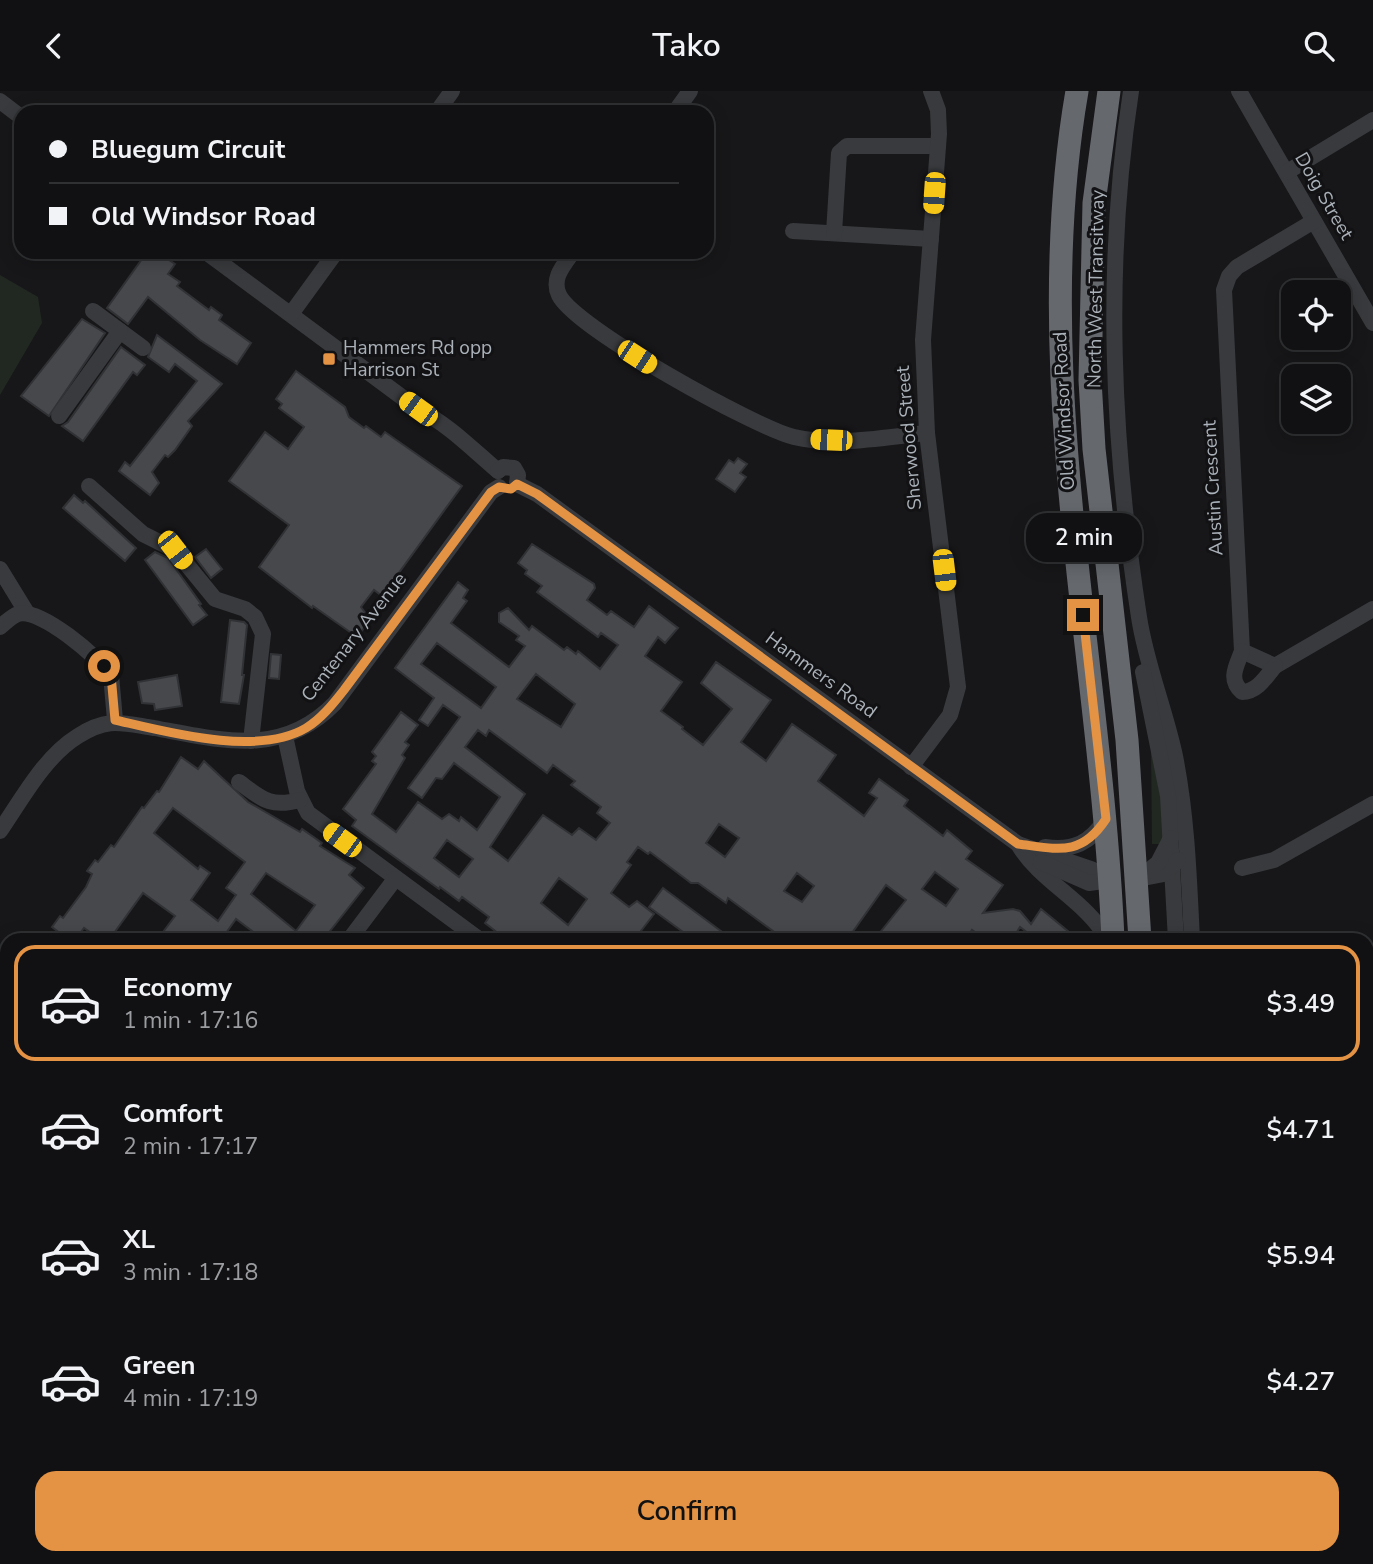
<!DOCTYPE html>
<html lang="en">
<head>
<meta charset="utf-8">
<style>
  :root { --surface:#111113; --page:#1e1f21; --text:#f1f3f6; --muted:#9c9da0; --line:#303133; --accent:#e49244 }
  body { margin:0; font-family:"Nunito Sans",sans-serif; background:var(--page); color:var(--text); height:100vh; display:flex; flex-direction:column; font-size:26px; white-space:nowrap }
  * { box-sizing:border-box; margin:0 }
  p { font-size:23px; color:var(--muted) }
  .icon { flex:none; width:38px; height:38px; fill:none; stroke:currentColor; stroke-width:2; stroke-linecap:round; stroke-linejoin:round }
  .map { position:relative; flex:1; overflow:hidden }
  .panel { position:absolute; left:0px; top:842px; width:1374px; height:632px; display:flex; flex-direction:column; background:var(--surface); border-radius:21px 21px 0 0; box-shadow:0 4px 18px #0003,0 0 0 2px var(--line) }
  .panel>* { flex:none }
  .hud { position:absolute; left:14px; top:14px; width:700px; height:154px; border-radius:21px; box-shadow:0 4px 18px #0003,0 0 0 2px var(--line); display:grid; align-content:center; height:154px; padding:0 35px; background:var(--surface) }
  .tools { position:absolute; left:1281px; top:189px; display:grid; gap:14px }
  .tools a { display:grid; place-items:center; width:70px; height:70px; border-radius:14px; background:var(--surface); box-shadow:0 4px 18px #0003,0 0 0 2px var(--line); font-size:35px }
  .end { position:absolute; width:32px; height:32px; margin:-16px; border:9px solid #e49244; background:#111; box-shadow:0 0 0 4px #111 }
  .from { border-radius:50% }
  .bubble { position:absolute; height:49px; border-radius:21px; background:var(--surface); box-shadow:0 4px 18px #0003,0 0 0 2px var(--line); font-size:23px; font-weight:600; line-height:49px; text-align:center }
  .car { position:absolute; width:21px; height:42px; margin:-21px -10px; border-radius:9px; box-shadow:0 0 5px 2px #0007; background:linear-gradient(#f5c518 24%,#345 0 40%,#f5c518 0 76%,#345 0 86%,#f5c518 0) }
  .hud b { display:flex; align-items:center; gap:24px; height:66px; font-size:26px }
  .hud b+b { border-top:2px solid var(--line) }
  .hud i { width:18px; height:18px; background:var(--text) }
  ul { padding:12px 0 0; list-style:none }
  li { display:flex; align-items:center; gap:21px; height:116px; margin:0 14px 10px; padding:0 21px; border:4px solid transparent; border-radius:21px }
  li div { flex:1 }
  li b { display:block; font-size:26px }
  li em { font-style:normal; font-weight:600 }
  li.on { border-color:var(--accent) }
  li>.icon { width:63px; height:63px; stroke-width:1.5 }
  .action { display:flex; gap:14px; margin-top:auto; padding:14px 35px }
  .action a { flex:1; height:80px; border-radius:21px; background:var(--accent); color:#111; font-size:28px; font-weight:600; line-height:80px; text-align:center }
  header { display:flex; justify-content:space-between; align-items:center; height:91px; padding:0 35px; background:var(--surface); font-size:32px; font-weight:600 }
  .map>svg:first-child { display:block }
</style>
</head>
<body>
<header><svg class="icon" aria-label="back" viewBox="0 0 24 24"><path d="M15 5l-7 7 7 7"/></svg>Tako<svg class="icon" aria-label="search" viewBox="0 0 24 24"><circle cx="10" cy="10" r="6"/><path d="M15 15l6 6"/></svg></header>
<div class="map">
<svg width="1373" height="1473" viewBox="0 0 1373 1473">
  <rect width="100%" height="100%" fill="#171719"/>
  <!-- green -->
  <g fill="#212821">
    <path d="M 0,184 L 38,206 L 42,232 L 0,304 Z"/>
    <path d="M 1151,653 L 1166,737 L 1161,753 L 1152,753 Z"/>
    <path d="M 7,1357 L 7,1466 L 139,1467 L 134,1473 L 0,1473 L 0,1360 Z"/>
    <path d="M 406,1467 L 406,1466 L 501,1467 L 499,1473 L 403,1473 Z"/>
  </g>
  <!-- building -->
  <g fill="#46484c" stroke="#313235" stroke-width="2" fill-rule="evenodd">
    <path d="M 147,161 L 157,161 L 175,173 L 168,183 L 180,191 L 177,195 L 209,219 L 211,216 L 222,224 L 219,229 L 251,252 L 237,273 L 200,249 L 148,206 L 128,233 L 107,217 Z"/>
    <path d="M 82,228 L 105,242 L 49,325 L 21,305 Z"/>
    <path d="M 157,244 L 222,293 L 188,330 L 192,335 L 175,359 L 168,366 L 165,364 L 152,381 L 159,392 L 150,404 L 119,380 L 125,371 L 130,375 L 197,290 L 175,273 L 169,281 L 148,266 Z"/>
    <path d="M 121,256 L 145,274 L 137,284 L 133,281 L 83,350 L 62,335 L 68,331 Z"/>
    <path d="M 296,280 L 345,316 L 349,326 L 364,337 L 366,335 L 381,346 L 385,341 L 462,395 L 382,505 L 374,499 L 361,516 L 367,524 L 364,529 L 368,532 L 357,546 L 313,515 L 312,517 L 259,476 L 289,434 L 229,390 L 265,341 L 288,358 L 304,336 L 279,317 L 282,313 L 276,308 Z"/>
    <path d="M 738,367 L 747,373 L 740,382 L 746,386 L 735,401 L 716,388 L 729,369 L 734,372 Z"/>
    <path d="M 74,404 L 83,412 L 85,410 L 136,457 L 125,470 L 63,417 Z"/>
    <path d="M 532,453 L 594,493 L 595,497 L 587,509 L 607,524 L 611,520 L 634,536 L 649,515 L 678,537 L 665,552 L 658,546 L 645,565 L 682,591 L 661,620 L 683,636 L 682,638 L 703,654 L 732,618 L 701,592 L 716,571 L 771,609 L 741,651 L 766,670 L 792,633 L 836,664 L 818,690 L 864,725 L 877,707 L 869,702 L 879,688 L 908,709 L 904,715 L 943,745 L 947,739 L 972,760 L 966,768 L 1003,794 L 983,822 L 1013,818 L 1020,820 L 1031,833 L 1041,818 L 1069,841 L 1063,849 L 1037,849 L 1020,836 L 1012,849 L 986,849 L 972,839 L 965,849 L 874,849 L 906,809 L 886,794 L 847,849 L 773,849 L 777,843 L 728,807 L 726,812 L 698,792 L 691,792 L 650,761 L 648,763 L 638,756 L 627,771 L 631,774 L 611,802 L 629,816 L 637,810 L 654,823 L 634,849 L 507,849 L 485,832 L 489,826 L 462,806 L 459,810 L 440,796 L 439,798 L 352,735 L 356,729 L 343,718 L 376,673 L 372,670 L 376,665 L 372,661 L 401,621 L 418,634 L 405,651 L 409,654 L 402,664 L 405,667 L 372,723 L 396,741 L 418,711 L 442,728 L 449,723 L 459,730 L 461,726 L 477,739 L 500,706 L 454,672 L 442,688 L 436,687 L 422,707 L 408,697 L 460,626 L 443,614 L 428,635 L 419,629 L 434,607 L 395,577 L 458,491 L 468,499 L 463,507 L 467,510 L 451,532 L 509,576 L 525,555 L 516,549 L 519,545 L 499,531 L 499,522 L 508,517 L 529,539 L 532,535 L 564,559 L 567,556 L 576,563 L 578,560 L 600,578 L 618,554 L 601,542 L 598,546 L 537,501 L 542,495 L 525,483 L 527,479 L 518,472 ZM 437,552 L 496,596 L 481,617 L 421,573 ZM 536,583 L 575,613 L 561,636 L 517,608 ZM 478,639 L 486,645 L 489,639 L 547,682 L 553,674 L 575,690 L 571,694 L 601,716 L 597,722 L 610,732 L 596,749 L 579,737 L 572,744 L 543,724 L 508,770 L 490,756 L 525,703 L 465,656 ZM 719,733 L 739,747 L 725,766 L 706,752 ZM 447,749 L 473,768 L 459,786 L 434,767 ZM 935,781 L 958,798 L 946,815 L 922,798 ZM 797,782 L 814,795 L 802,811 L 784,800 ZM 559,787 L 587,808 L 568,834 L 541,812 Z"/>
    <path d="M 206,458 L 222,478 L 211,487 L 195,466 Z"/>
    <path d="M 155,461 L 168,467 L 201,513 L 199,514 L 207,524 L 193,534 L 145,469 Z"/>
    <path d="M 230,529 L 244,531 L 247,534 L 242,584 L 244,584 L 239,613 L 221,611 Z"/>
    <path d="M 271,563 L 281,564 L 279,588 L 269,587 Z"/>
    <path d="M 177,584 L 182,615 L 155,619 L 154,613 L 142,612 L 138,591 Z"/>
    <path d="M 181,666 L 198,678 L 204,670 L 248,711 L 300,741 L 302,738 L 322,752 L 320,755 L 355,777 L 349,784 L 364,797 L 323,849 L 264,849 L 236,828 L 221,849 L 157,849 L 175,825 L 143,802 L 109,849 L 101,849 L 84,837 L 75,849 L 69,849 L 52,836 L 60,825 L 63,827 L 86,796 L 92,783 L 87,780 L 95,769 L 98,771 L 111,754 L 114,756 L 142,716 L 144,717 L 157,700 L 159,701 ZM 173,717 L 245,771 L 226,797 L 236,804 L 218,830 L 191,809 L 210,782 L 200,775 L 198,778 L 154,742 ZM 266,782 L 315,814 L 296,840 L 251,803 Z"/>
    <path d="M 663,797 L 733,849 L 694,849 L 649,816 Z"/>
  </g>
  <g fill="none" stroke-linecap="round" stroke-linejoin="round">
    <!-- minor -->
    <g stroke="#383a3d" stroke-width="16">
      <path d="M 1131,0 C 1104,176 1112,351 1139,526 C 1146,573 1165,618 1175,665 C 1187,726 1189,787 1192,849"/>
      <path d="M 1239,0 L 1373,232"/>
      <path d="M 0,10 L 21,26"/>
      <path d="M 437,21 L 452,0"/>
      <path d="M 675,21 L 690,0"/>
      <path d="M 1287,81 L 1373,29"/>
      <path d="M 1314,130 L 1237,176 L 1229,185 L 1224,199 L 1242,560 L 1275,575 L 1373,518"/>
      <path d="M 793,140 L 931,148"/>
      <path d="M 834,142 L 839,62 L 847,55 L 938,55"/>
      <path d="M 206,161 L 418,318 C 449,334 471,357 498,380"/>
      <path d="M 573,161 C 564,174 551,187 559,204 C 575,237 756,337 794,346 C 837,356 884,346 927,342"/>
      <path d="M 291,223 L 336,161"/>
      <path d="M 120,240 L 143,257"/>
      <path d="M 59,325 L 120,240 L 93,220"/>
      <path d="M 498,380 L 503,376 L 514,377 L 518,384 L 517,393"/>
      <path d="M 517,393 L 537,403 L 1018,753 L 1091,778 L 1110,789"/>
      <path d="M 89,395 L 143,443 L 175,459 L 215,508 L 245,518 L 255,526 L 263,543 L 251,650"/>
      <path d="M 0,478 L 27,522"/>
      <path d="M 0,536 C 5,532 12,525 18,523 C 40,516 99,567 111,584 L 115,629"/>
      <path d="M 1242,560 C 1236,576 1228,588 1242,601 C 1257,601 1266,586 1275,575"/>
      <path d="M 1143,581 L 1168,705 L 1176,849"/>
      <path d="M 285,645 L 297,700 L 308,722 L 480,849"/>
      <path d="M 911,676 L 950,624 L 958,596 L 927,342 L 923,249 L 939,43 L 938,19 L 931,0"/>
      <path d="M 239,691 C 262,708 270,717 300,709"/>
      <path d="M 0,740 C 22,708 44,666 78,645 C 108,626 121,632 154,637 C 221,649 282,667 335,612 L 491,401 L 499,396"/>
      <path d="M 1018,753 C 1040,791 1086,809 1108,849"/>
      <path d="M 1045,756 C 1074,760 1090,752 1106,728"/>
      <path d="M 1041,771 L 1089,792 L 1110,789"/>
      <path d="M 1242,777 L 1274,769 L 1373,713"/>
      <path d="M 1138,788 L 1164,783 L 1178,769"/>
      <path d="M 1138,788 L 1158,772 L 1171,747"/>
      <path d="M 349,849 L 395,788"/>
      <path d="M 1367,1088 L 1373,1088"/>
      <path d="M 0,1169 L 7,1182"/>
      <path d="M 1367,1274 L 1373,1274"/>
      <path d="M 0,1349 L 7,1345"/>
      <path d="M 1367,1457 L 1373,1457"/>
      <path d="M 170,1466 L 176,1473"/>
      <path d="M 378,1466 L 384,1473"/>
      <path d="M 909,1466 L 909,1473"/>
      <path d="M 1189,1466 L 1190,1473"/>
      <path d="M 1339,1466 L 1340,1473"/>
      <path d="M 601,1473 L 603,1466"/>
    </g>
    <!-- highway -->
    <g stroke="#65696e" stroke-width="23">
      <path d="M 1077,0 C 1028,284 1101,565 1113,849"/>
      <path d="M 1109,0 L 1094,112 L 1090,289 L 1094,358 L 1127,649 L 1140,849"/>
      <path d="M 1120,1466 L 1120,1473"/>
      <path d="M 1147,1466 L 1147,1473"/>
    </g>
  </g>
  <g fill="none" stroke-linecap="round" stroke-linejoin="round">
    <!-- route -->
    <path stroke="#e49244" stroke-width="9" d="M 104,575 L 111,584 L 115,629 C 167,641 257,666 306,637 C 321,628 333,613 344,599 L 491,401 L 499,396 L 511,398 L 517,393 L 537,403 L 1018,753 C 1058,758 1081,766 1106,728 L 1083,524"/>
  </g>
  <!-- markers -->
  <rect fill="#e49244" stroke="#121214" stroke-width="2.5" x="322" y="261" width="14" height="14" rx="3.5"/>
  <g text-anchor="middle" dominant-baseline="central" stroke-width="6" stroke-linejoin="round" paint-order="stroke">
    <!-- street labels -->
    <g font-size="19" fill="#aab1b8" stroke="#121214">
      <text transform="translate(1324 105) rotate(60)">Doig Street</text>
      <text transform="translate(1096 198) rotate(-89)">North West Transitway</text>
      <text transform="translate(1064 320) rotate(-93)">Old Windsor Road</text>
      <text transform="translate(909 347) rotate(-95)">Sherwood Street</text>
      <text transform="translate(1213 397) rotate(-93)">Austin Crescent</text>
      <text transform="translate(354 546) rotate(-52)">Centenary Avenue</text>
      <text transform="translate(821 584) rotate(36)">Hammers Road</text>
    </g>
    <!-- poi labels -->
    <g font-size="19" fill="#aab1b8" stroke="#121214" text-anchor="start">
      <text x="343" y="257">Hammers Rd opp<tspan x="343" dy="22">Harrison St</tspan></text>
    </g>
  </g>
</svg>
<div class="tools">
<a><svg class="icon" aria-label="locate" viewBox="0 0 24 24"><circle cx="12" cy="12" r="6"/><path d="M12 2v4M12 18v4M2 12h4M18 12h4"/></svg></a>
<a><svg class="icon" aria-label="layers" viewBox="0 0 24 24"><path d="M12 4l9 5-9 5-9-5zM3 14l9 5 9-5"/></svg></a>
</div>
<i class="end from" style="left:104px;top:575px"></i>
<i class="end" style="left:1083px;top:524px"></i>
<div class="bubble" style="left:1026px;top:422px;width:116px">2 min</div>
<i class="car" style="left:934px;top:102px;rotate:184deg"></i>
<i class="car" style="left:637px;top:266px;rotate:123deg"></i>
<i class="car" style="left:418px;top:318px;rotate:306deg"></i>
<i class="car" style="left:831px;top:349px;rotate:272deg"></i>
<i class="car" style="left:175px;top:459px;rotate:142deg"></i>
<i class="car" style="left:944px;top:479px;rotate:173deg"></i>
<i class="car" style="left:342px;top:749px;rotate:306deg"></i>
<div class="hud">
<b><i class="from"></i>Bluegum Circuit</b>
<b><i></i>Old Windsor Road</b>
</div>
<section class="panel">
<ul>
<li class="on"><svg class="icon" aria-label="car" viewBox="0 0 24 24"><path d="M5 17H2v-5l4-1 3-4h7l3 4 3 1v5h-3M9 17h6M6 11h13"/><circle cx="7" cy="17" r="2"/><circle cx="17" cy="17" r="2"/></svg><div><b>Economy</b><p>1 min · 17:16</p></div><em>$3.49</em></li>
<li><svg class="icon" aria-label="car" viewBox="0 0 24 24"><path d="M5 17H2v-5l4-1 3-4h7l3 4 3 1v5h-3M9 17h6M6 11h13"/><circle cx="7" cy="17" r="2"/><circle cx="17" cy="17" r="2"/></svg><div><b>Comfort</b><p>2 min · 17:17</p></div><em>$4.71</em></li>
<li><svg class="icon" aria-label="car" viewBox="0 0 24 24"><path d="M5 17H2v-5l4-1 3-4h7l3 4 3 1v5h-3M9 17h6M6 11h13"/><circle cx="7" cy="17" r="2"/><circle cx="17" cy="17" r="2"/></svg><div><b>XL</b><p>3 min · 17:18</p></div><em>$5.94</em></li>
<li><svg class="icon" aria-label="car" viewBox="0 0 24 24"><path d="M5 17H2v-5l4-1 3-4h7l3 4 3 1v5h-3M9 17h6M6 11h13"/><circle cx="7" cy="17" r="2"/><circle cx="17" cy="17" r="2"/></svg><div><b>Green</b><p>4 min · 17:19</p></div><em>$4.27</em></li>
</ul>
<div class="action"><a>Confirm</a></div>
</section>
</div>
</body>
</html>
